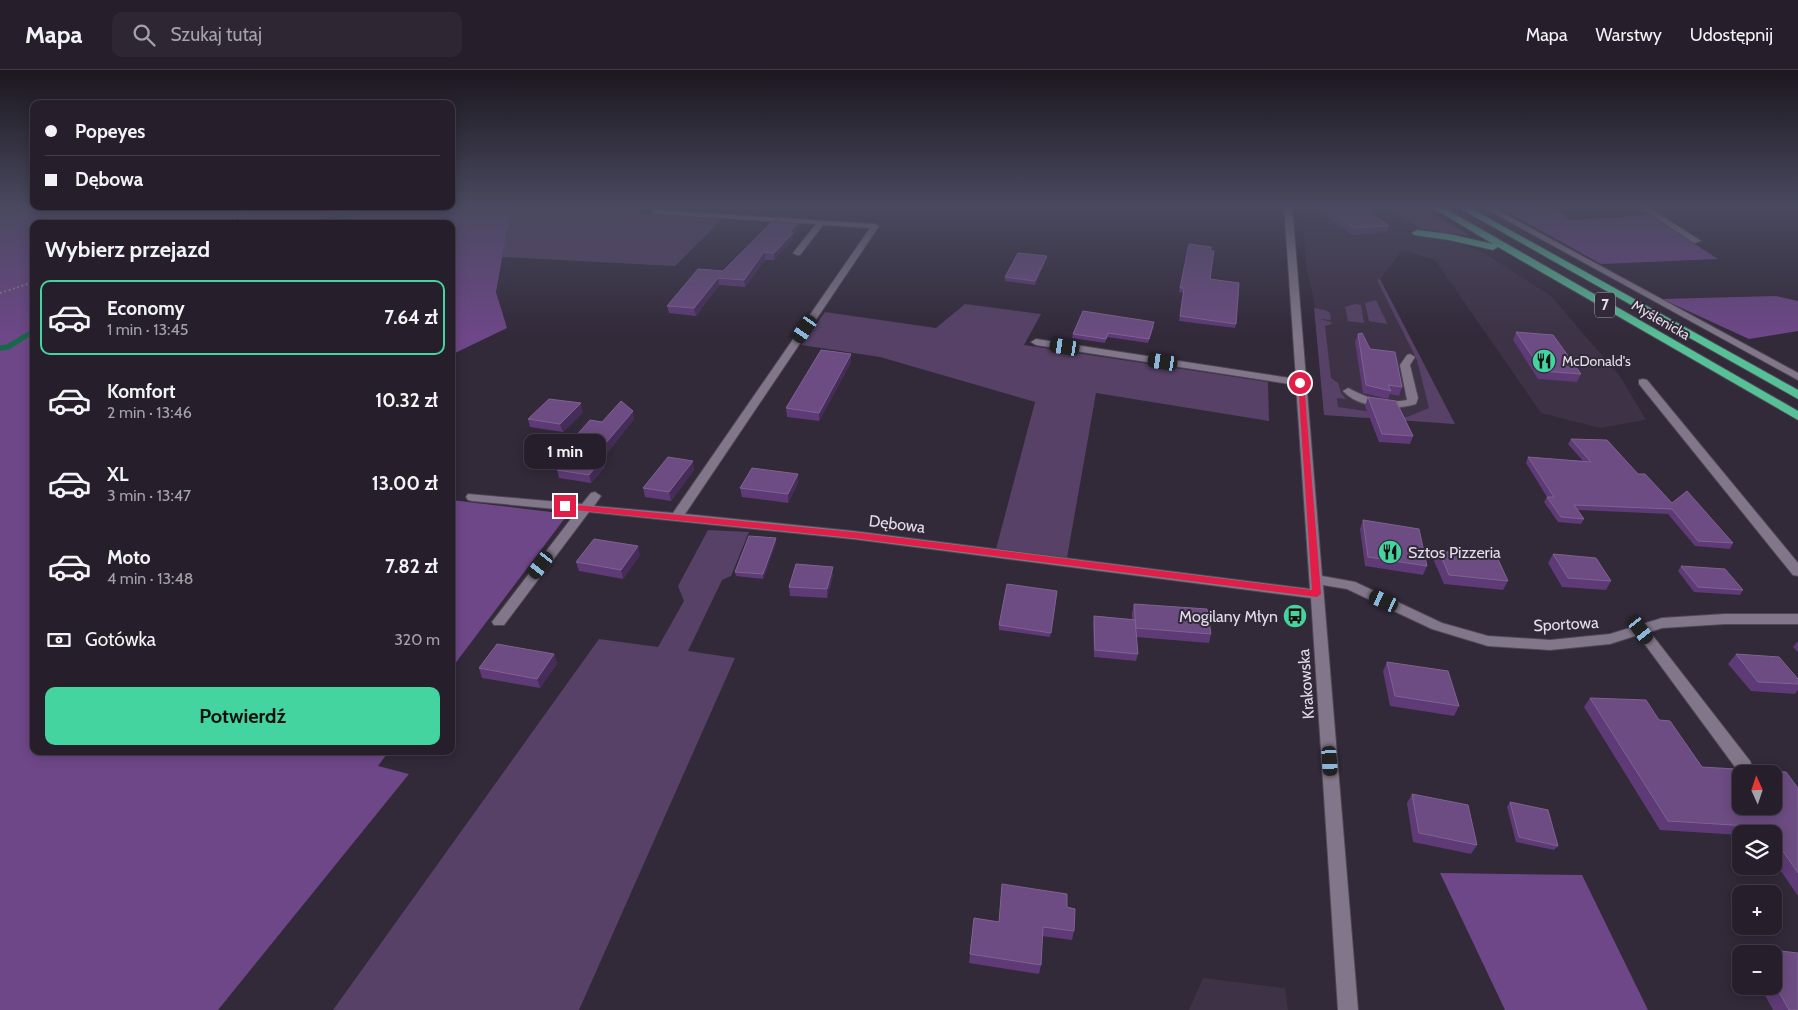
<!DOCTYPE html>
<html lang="pl">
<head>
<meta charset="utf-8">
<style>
  :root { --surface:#261f2b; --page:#2e2733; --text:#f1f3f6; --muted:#a4a2a9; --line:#423d47; --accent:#44d49f }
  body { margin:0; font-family:Cabin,sans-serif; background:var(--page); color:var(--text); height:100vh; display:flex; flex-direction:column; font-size:19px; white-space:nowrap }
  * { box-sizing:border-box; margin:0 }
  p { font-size:16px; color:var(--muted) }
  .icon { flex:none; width:28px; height:28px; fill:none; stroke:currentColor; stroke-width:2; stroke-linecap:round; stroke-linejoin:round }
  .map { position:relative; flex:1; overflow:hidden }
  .side { position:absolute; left:30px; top:150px; width:425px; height:535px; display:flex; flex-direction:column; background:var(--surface); border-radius:10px; box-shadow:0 2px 12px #0003,0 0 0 1px var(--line) }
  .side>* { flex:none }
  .banner { position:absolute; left:30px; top:30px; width:425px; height:110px; border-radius:10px; box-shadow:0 2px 12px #0003,0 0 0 1px var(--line); display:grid; align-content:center; height:110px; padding:0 15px; background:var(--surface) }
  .needle { width:32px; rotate:357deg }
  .controls { position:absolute; left:1732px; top:695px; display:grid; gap:10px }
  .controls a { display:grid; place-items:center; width:50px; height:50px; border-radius:10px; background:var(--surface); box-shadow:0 2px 12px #0003,0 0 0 1px var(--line); font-size:25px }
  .end { position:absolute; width:22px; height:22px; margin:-11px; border:6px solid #e11d48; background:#fff; box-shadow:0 0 0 2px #fff }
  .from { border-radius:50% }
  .bubble { position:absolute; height:35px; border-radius:10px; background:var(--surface); box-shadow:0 2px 12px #0003,0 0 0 1px var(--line); font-size:16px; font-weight:800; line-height:35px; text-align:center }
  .car { position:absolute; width:15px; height:30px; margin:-15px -8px; border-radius:6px; box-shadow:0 0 4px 1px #0007; background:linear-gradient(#222 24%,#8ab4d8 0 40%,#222 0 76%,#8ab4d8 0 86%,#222 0) }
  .banner b { display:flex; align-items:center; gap:18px; height:48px; font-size:19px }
  .banner b+b { border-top:1px solid var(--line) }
  .banner i { width:12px; height:12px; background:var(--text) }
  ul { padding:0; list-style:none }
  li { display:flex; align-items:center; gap:15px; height:75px; margin:0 10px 8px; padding:0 5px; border:2px solid transparent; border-radius:10px }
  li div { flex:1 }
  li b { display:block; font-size:19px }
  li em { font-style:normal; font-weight:800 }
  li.selected { border-color:var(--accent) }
  li>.icon { width:45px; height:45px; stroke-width:1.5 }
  h2 { padding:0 15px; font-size:22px; line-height:60px }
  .pay { display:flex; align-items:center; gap:12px; height:55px; padding:0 15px; font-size:19px }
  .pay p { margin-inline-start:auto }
  .action { display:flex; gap:10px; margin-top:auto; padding:10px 15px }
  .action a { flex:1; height:58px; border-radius:10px; background:var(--accent); color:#111; font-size:20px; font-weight:800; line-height:58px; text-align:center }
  header { display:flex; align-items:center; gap:30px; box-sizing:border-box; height:70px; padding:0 25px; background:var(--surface); border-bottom:1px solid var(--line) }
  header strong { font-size:24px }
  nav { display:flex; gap:28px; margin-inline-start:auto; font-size:18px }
  .search { width:350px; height:45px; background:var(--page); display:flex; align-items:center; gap:12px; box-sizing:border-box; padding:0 18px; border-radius:10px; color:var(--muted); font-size:19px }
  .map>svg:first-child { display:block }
</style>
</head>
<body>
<header>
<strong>Mapa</strong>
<div class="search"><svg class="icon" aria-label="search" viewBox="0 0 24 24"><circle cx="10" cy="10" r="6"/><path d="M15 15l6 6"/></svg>Szukaj tutaj</div>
<nav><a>Mapa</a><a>Warstwy</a><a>Udostępnij</a></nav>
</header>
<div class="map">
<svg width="1798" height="940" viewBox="0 0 1798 940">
  <rect width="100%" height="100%" fill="#322939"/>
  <!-- built -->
  <g fill="#3d3246">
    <path d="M 1302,135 L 1385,135 L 1422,159 L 1484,183 L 1551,226 L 1620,306 L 1646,350 L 1600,358 L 1541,343 L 1435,190 L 1402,180 L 1380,210 L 1455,354 L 1324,345 L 1314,231 L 1306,194 Z"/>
    <path d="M 1203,908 L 1285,918 L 1288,940 L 1189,940 Z"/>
  </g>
  <!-- green -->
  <g fill="#574167">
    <path d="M 518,135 L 586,135 L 628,138 L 644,144 L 722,149 L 675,196 L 502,187 L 507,161 Z"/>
    <path d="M 1385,135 L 1418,135 L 1470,166 L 1422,159 Z"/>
    <path d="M 1380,209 L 1455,354 L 1324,345 L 1314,238 L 1325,240 L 1330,243 L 1331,250 L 1320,249 L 1331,252 L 1332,254 L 1325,256 L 1331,308 L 1338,313 L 1341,323 L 1346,329 L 1337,328 L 1338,337 L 1407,347 L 1429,338 L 1417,290 L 1377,210 Z"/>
    <path d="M 1376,230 L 1387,253 L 1387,254 L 1369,251 L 1365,233 Z"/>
    <path d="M 965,234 L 1041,244 L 1024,275 L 1268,312 L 1269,351 L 1096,323 L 1067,488 L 996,479 L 1035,332 L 880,287 L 801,275 L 825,242 L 936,258 Z"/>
    <path d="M 1355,234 L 1361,235 L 1364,253 L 1348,251 L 1345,237 Z"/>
    <path d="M 708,460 L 749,462 L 731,506 L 722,510 L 688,581 L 735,588 L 579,940 L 333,940 L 599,569 L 658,577 L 684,531 L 678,516 Z"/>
  </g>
  <!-- forest -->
  <g fill="#6e4788">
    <path d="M 0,135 L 518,135 L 507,161 L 496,222 L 507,258 L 451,285 L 451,154 L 34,154 L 34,681 L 389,681 L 378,696 L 409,704 L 218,940 L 0,940 Z"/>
    <path d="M 1495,135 L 1551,135 L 1570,150 L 1650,145 L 1718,189 L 1601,194 Z"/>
    <path d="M 1776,226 L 1798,231 L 1798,261 L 1749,269 L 1662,229 Z"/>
    <path d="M 451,430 L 568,444 L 451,599 Z"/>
    <path d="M 1440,803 L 1582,805 L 1648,940 L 1505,940 Z"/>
  </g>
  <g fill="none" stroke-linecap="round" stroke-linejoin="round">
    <!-- stream-far1 -->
    <g stroke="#1a684c" stroke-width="4.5">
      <path d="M 315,154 L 352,142 L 355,136"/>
      <path d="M 22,268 L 34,261"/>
    </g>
    <!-- stream -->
    <path stroke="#1a684c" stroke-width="5.5" d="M 0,278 L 8,277 L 24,267"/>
    <!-- minor casing -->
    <g stroke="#4e4754" stroke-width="2">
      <g id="minor">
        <path d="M 1284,135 L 1292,135 L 1322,506 L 1355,512 L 1442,553 L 1488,566 L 1550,570 L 1610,564 L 1662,548 L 1725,544 L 1798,544 L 1798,554 L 1725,554 L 1662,558 L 1650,562 L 1750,691 L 1752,696 L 1750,701 L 1744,702 L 1738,701 L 1638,565 L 1610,574 L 1550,580 L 1488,576 L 1432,559 L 1347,519 L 1323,515 L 1358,940 L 1338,940 L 1311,528 L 853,469 L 589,442 L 504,555 L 494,555 L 492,552 L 577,441 L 472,431 L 468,430 L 466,427 L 468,424 L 582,434 L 591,423 L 595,422 L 601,426 L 594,436 L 673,443 L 870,158 L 823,155 L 800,185 L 797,185 L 793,183 L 816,154 L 653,144 L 652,142 L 656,140 L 875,154 L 879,156 L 685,444 L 853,461 L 1310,519 L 1296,315 L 1036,275 L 1031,272 L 1036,269 L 1296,309 Z"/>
        <path d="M 1479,135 L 1488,135 L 1798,303 L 1798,310 Z"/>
        <path d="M 1636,135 L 1645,135 L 1701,171 L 1694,173 Z"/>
        <path d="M 1410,284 L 1415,287 L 1410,295 L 1418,328 L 1416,334 C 1395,341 1358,338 1343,321 L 1348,318 C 1353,320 1357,323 1363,325 C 1376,331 1393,333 1407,330 L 1400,295 L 1407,285 Z"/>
        <path d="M 1643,309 L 1647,310 L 1798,493 L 1798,506 L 1793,505 L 1639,314 L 1639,310 Z"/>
      </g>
    </g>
    <!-- highway casing -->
    <g stroke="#4e4754" stroke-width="2">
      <g id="highway">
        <path d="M 1428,135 L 1439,135 L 1798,341 L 1798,350 L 1498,177 L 1493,180 L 1449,170 L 1414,165 L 1412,163 L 1417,160 L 1449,164 L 1493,174 Z"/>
        <path d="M 1454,135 L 1465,135 L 1798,320 L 1798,329 Z"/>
      </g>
    </g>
    <!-- path -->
    <g stroke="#87808d" stroke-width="2" stroke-dasharray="2 2.5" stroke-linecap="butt">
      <path d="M 212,154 L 240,147 L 253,136"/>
      <path d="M 0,223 L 34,212"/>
    </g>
    <!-- minor -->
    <use href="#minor" fill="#82778a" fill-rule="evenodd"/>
    <!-- highway -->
    <use href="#highway" fill="#56c096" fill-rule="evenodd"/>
  </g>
  <!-- wall -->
  <g fill="#5e3a76">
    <path d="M 1317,135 L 1359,135 L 1389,156 L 1387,162 L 1352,165 L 1316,139 Z"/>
    <path d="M 782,151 L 799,160 L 793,166 L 793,170 L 774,190 L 765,190 L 745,217 L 719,215 L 696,246 L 669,243 L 667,236 L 723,201 Z"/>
    <path d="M 1189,174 L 1211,181 L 1210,209 L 1236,254 L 1235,258 L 1179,251 L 1184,223 L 1179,222 Z"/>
    <path d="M 1047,186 L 1046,190 L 1035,215 L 1005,211 L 1005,207 Z"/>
    <path d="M 1154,256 L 1148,273 L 1107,267 L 1105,273 L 1072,268 L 1073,264 Z"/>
    <path d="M 1516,262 L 1581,304 L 1577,312 L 1538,309 L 1513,270 Z"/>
    <path d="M 1358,264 L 1402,317 L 1399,326 L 1390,324 L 1388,329 L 1363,323 L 1355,272 Z"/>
    <path d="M 851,292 L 819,351 L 787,347 L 786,338 Z"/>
    <path d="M 1368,327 L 1413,366 L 1410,374 L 1379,372 L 1365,336 Z"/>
    <path d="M 583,342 L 563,362 L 530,357 L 528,349 Z"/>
    <path d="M 634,349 L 603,388 L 605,397 L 591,413 L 559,408 L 557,400 L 579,376 L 577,376 L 575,367 L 602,352 Z"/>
    <path d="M 1571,369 L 1638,404 L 1672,433 L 1733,473 L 1730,479 L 1695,476 L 1668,444 L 1578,440 L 1584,449 L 1581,454 L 1558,452 L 1544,432 L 1547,427 L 1526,393 L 1528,387 L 1583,391 L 1568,374 Z"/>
    <path d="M 694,400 L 671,431 L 645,427 L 643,418 Z"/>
    <path d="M 798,413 L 788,433 L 742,427 L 740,418 Z"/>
    <path d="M 1363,450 L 1427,496 L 1423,505 L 1365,496 L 1360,459 Z"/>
    <path d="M 776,473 L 763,509 L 736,506 L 735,502 Z"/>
    <path d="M 1439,481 L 1508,511 L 1503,520 L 1444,514 L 1434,491 Z"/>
    <path d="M 1553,484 L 1611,511 L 1606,520 L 1562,517 L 1548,493 Z"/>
    <path d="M 640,485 L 623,509 L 579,501 L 576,492 Z"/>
    <path d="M 1681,496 L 1743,520 L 1740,525 L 1694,522 L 1678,501 Z"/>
    <path d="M 833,506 L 827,528 L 790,526 L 789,517 Z"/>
    <path d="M 1057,521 L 1050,567 L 999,560 L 999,555 Z"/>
    <path d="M 1134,534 L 1211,564 L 1209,573 L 1136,567 L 1138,584 L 1136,591 L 1094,587 L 1093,554 L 1094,546 L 1132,549 L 1132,543 Z"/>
    <path d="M 1797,572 L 1798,572 L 1798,582 L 1793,577 Z"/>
    <path d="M 554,584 L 557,594 L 540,618 L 482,608 L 479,598 Z"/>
    <path d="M 1736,584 L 1798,609 L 1798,620 L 1795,624 L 1751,621 L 1728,594 Z"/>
    <path d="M 1387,592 L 1459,636 L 1454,646 L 1390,636 L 1383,601 Z"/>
    <path d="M 1590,628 L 1659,650 L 1702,697 L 1798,718 L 1798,826 L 1774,791 L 1774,764 L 1741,764 L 1741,765 L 1660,760 L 1584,637 Z"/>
    <path d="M 1412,724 L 1477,775 L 1471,784 L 1413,772 L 1407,733 Z"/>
    <path d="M 1510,732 L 1558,776 L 1554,780 L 1516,772 L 1507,737 Z"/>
    <path d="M 1067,837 L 1074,861 L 1072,870 L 1042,866 L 1041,895 L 1039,904 L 969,893 L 974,848 L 998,852 Z"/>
    <path d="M 1754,878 L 1798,883 L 1798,940 L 1773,940 L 1760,916 L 1774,916 L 1774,884 L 1748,884 Z"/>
  </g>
  <!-- shaded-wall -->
  <g fill="#462c58">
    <path d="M 798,153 L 799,160 L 793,166 L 793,170 L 774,190 L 774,183 L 789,163 Z"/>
    <path d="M 764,182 L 765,190 L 745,217 L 744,210 Z"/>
    <path d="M 1047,186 L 1046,190 L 1035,215 L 1035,211 Z"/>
    <path d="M 718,208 L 719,215 L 696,246 L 694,238 Z"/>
    <path d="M 851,284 L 851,292 L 819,351 L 819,343 Z"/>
    <path d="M 581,333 L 583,342 L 563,362 L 560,354 Z"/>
    <path d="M 633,341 L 634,349 L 597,396 L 594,387 Z"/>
    <path d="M 603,388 L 605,397 L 591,413 L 589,405 Z"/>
    <path d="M 693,391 L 694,400 L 671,431 L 669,422 Z"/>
    <path d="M 798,404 L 798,413 L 788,433 L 788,424 Z"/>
    <path d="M 776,468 L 776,473 L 763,509 L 763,504 Z"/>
    <path d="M 638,476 L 640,485 L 623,509 L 621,500 Z"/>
    <path d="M 833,497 L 833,506 L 827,528 L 827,519 Z"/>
    <path d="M 554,584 L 557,594 L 540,618 L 537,609 Z"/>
  </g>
  <!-- building -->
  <g fill="#6c4c82" stroke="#7f6292" fill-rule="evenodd">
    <path d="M 1322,135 L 1359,135 L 1389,156 L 1354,158 Z"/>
    <path d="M 777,147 L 782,151 L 798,153 L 789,163 L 793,163 L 774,183 L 764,182 L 744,210 L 718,208 L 694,238 L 667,236 L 698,199 L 723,201 Z"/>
    <path d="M 1189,174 L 1211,177 L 1211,181 L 1214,181 L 1210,209 L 1239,213 L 1236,254 L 1180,246 L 1184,218 L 1180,218 Z"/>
    <path d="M 1018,183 L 1047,186 L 1035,211 L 1005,207 Z"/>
    <path d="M 1083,241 L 1154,252 L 1149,269 L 1108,263 L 1106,269 L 1073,264 Z"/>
    <path d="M 1516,262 L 1553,265 L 1581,304 L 1542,301 Z"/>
    <path d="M 1362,263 L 1370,279 L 1395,282 L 1402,317 L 1388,315 L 1391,321 L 1366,315 L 1358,264 Z"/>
    <path d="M 821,280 L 851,284 L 819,343 L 786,338 Z"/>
    <path d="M 1368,327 L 1396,331 L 1413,366 L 1382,364 Z"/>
    <path d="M 549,329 L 581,333 L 560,354 L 528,349 Z"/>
    <path d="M 621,331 L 633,341 L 594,387 L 603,388 L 589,405 L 557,400 L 586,369 L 575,367 L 590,350 L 602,352 Z"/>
    <path d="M 1571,369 L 1607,370 L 1638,404 L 1645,404 L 1672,433 L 1687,421 L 1733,473 L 1698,471 L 1672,439 L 1574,435 L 1584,449 L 1561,447 L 1547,427 L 1554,427 L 1528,387 L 1591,392 Z"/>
    <path d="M 668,387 L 693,391 L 669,422 L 643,418 Z"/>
    <path d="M 752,398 L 798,404 L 788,424 L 740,418 Z"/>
    <path d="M 1363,450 L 1419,459 L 1427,496 L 1368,487 Z"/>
    <path d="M 749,466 L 776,468 L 763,504 L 735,502 Z"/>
    <path d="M 594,469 L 638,476 L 621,500 L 576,492 Z"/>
    <path d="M 1439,481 L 1497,487 L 1508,511 L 1449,505 Z"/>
    <path d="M 1553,484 L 1596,488 L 1611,511 L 1568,508 Z"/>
    <path d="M 796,494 L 833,497 L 827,519 L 789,517 Z"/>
    <path d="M 1681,496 L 1725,499 L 1743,520 L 1698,517 Z"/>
    <path d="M 1007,514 L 1057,521 L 1051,563 L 999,555 Z"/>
    <path d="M 1134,534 L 1207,539 L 1211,564 L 1136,558 Z"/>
    <path d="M 1094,546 L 1135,550 L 1138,584 L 1095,580 Z"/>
    <path d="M 497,574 L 554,584 L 537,609 L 479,598 Z"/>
    <path d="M 1736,584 L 1779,587 L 1798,609 L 1798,614 L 1758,612 Z"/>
    <path d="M 1387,592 L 1448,601 L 1459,636 L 1395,626 Z"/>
    <path d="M 1590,628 L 1646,630 L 1659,650 L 1670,651 L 1702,697 L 1786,702 L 1798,718 L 1798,803 L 1774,768 L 1774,764 L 1770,764 L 1765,757 L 1668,751 ZM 1741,704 L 1774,704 L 1774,736 L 1741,736 Z"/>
    <path d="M 1412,724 L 1468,735 L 1477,775 L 1419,763 Z"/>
    <path d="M 1510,732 L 1548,740 L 1558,776 L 1519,767 Z"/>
    <path d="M 1002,814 L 1067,824 L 1067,837 L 1075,839 L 1074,861 L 1043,857 L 1041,895 L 970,884 L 974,848 L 999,852 Z"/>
    <path d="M 1754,878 L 1798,883 L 1798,940 L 1789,940 L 1774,913 L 1774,884 L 1757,884 Z"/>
  </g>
  <!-- sky -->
  <linearGradient id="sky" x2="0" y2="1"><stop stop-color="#1c171f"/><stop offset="0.51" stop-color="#49495f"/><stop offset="1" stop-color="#49495f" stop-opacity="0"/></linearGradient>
  <rect width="1798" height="267" fill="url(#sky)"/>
  <!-- route -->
  <path fill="#e11d48" d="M 1298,311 L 1304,313 L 1321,524 L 1317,527 L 853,468 L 565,439 L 561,436 L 565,434 L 853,462 L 1312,520 Z"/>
  <!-- icons -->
  <defs>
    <g id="restaurant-disc" transform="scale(1.25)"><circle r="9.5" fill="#44d49f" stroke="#322939"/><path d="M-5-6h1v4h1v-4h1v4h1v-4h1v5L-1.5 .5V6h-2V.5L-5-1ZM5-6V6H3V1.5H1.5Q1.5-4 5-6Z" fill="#111"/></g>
    <g id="bus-disc" transform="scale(1.25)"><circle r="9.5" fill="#44d49f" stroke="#322939"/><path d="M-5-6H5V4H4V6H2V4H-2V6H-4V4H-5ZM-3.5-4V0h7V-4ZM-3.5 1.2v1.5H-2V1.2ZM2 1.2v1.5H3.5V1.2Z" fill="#111"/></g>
  </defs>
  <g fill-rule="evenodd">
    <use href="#restaurant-disc" x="1544" y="291"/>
    <use href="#restaurant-disc" x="1390" y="482"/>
    <use href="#bus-disc" x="1295" y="546"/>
  </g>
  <g text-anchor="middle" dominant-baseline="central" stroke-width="4" stroke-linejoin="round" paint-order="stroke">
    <!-- far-street labels -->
    <g font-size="14" fill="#e3dde8" stroke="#322939">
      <text transform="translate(1661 250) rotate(30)">Myślenicka</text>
    </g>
    <!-- far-poi labels -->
    <g font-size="14" fill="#e3dde8" stroke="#322939" text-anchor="start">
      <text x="1562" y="291">McDonald's</text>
    </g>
    <!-- shield labels -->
    <rect fill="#322939" stroke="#aea7b4" stroke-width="1" x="1595" y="222.5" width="20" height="25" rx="4"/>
    <g font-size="15" font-weight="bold" fill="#e3dde8">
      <text x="1605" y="235">7</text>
    </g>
    <!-- street labels -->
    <g font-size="16" fill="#e3dde8" stroke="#322939">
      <text transform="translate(897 454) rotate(7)">Dębowa</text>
      <text transform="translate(1566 554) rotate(-3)">Sportowa</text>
      <text transform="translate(1306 614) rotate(-94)">Krakowska</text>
    </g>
    <!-- poi labels -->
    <g font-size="16" fill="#e3dde8" stroke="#322939" text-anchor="start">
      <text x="1408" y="482">Sztos Pizzeria</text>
      <text x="1278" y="546" text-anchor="end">Mogilany Młyn</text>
    </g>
  </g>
</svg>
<div class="controls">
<a><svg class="needle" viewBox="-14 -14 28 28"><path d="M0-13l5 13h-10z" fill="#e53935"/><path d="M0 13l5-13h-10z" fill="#a4a2a9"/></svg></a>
<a><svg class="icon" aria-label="layers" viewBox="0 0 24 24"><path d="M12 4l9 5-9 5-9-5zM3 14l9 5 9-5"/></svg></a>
<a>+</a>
<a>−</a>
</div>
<i class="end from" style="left:1300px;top:313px"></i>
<i class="end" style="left:565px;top:436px"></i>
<div class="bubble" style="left:524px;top:364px;width:82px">1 min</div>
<i class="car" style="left:805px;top:259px;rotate:215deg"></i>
<i class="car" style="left:1065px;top:277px;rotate:279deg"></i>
<i class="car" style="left:1163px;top:292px;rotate:279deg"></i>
<i class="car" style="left:541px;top:495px;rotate:217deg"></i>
<i class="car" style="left:1384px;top:531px;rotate:295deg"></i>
<i class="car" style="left:1641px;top:560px;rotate:143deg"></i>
<i class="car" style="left:1330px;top:691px;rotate:176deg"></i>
<div class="banner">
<b><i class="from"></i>Popeyes</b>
<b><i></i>Dębowa</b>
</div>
<section class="side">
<h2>Wybierz przejazd</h2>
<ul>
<li class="selected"><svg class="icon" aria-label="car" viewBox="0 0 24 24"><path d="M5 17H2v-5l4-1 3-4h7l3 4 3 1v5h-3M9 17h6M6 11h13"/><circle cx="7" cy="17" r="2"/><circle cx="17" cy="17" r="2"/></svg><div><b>Economy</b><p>1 min · 13:45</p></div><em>7.64 zł</em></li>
<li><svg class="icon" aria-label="car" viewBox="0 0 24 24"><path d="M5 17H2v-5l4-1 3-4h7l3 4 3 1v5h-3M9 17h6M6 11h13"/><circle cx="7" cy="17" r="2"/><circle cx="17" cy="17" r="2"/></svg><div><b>Komfort</b><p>2 min · 13:46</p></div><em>10.32 zł</em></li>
<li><svg class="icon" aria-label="car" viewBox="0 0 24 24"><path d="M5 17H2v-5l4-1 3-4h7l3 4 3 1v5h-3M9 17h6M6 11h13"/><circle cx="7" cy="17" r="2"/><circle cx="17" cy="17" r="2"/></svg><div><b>XL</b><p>3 min · 13:47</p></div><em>13.00 zł</em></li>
<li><svg class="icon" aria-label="car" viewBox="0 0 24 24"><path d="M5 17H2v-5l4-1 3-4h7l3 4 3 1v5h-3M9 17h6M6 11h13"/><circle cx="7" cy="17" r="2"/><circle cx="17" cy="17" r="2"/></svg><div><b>Moto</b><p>4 min · 13:48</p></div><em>7.82 zł</em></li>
</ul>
<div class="pay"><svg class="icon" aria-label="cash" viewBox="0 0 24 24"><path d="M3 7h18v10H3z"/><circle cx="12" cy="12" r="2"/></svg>Gotówka<p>320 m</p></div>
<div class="action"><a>Potwierdź</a></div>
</section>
</div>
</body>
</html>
